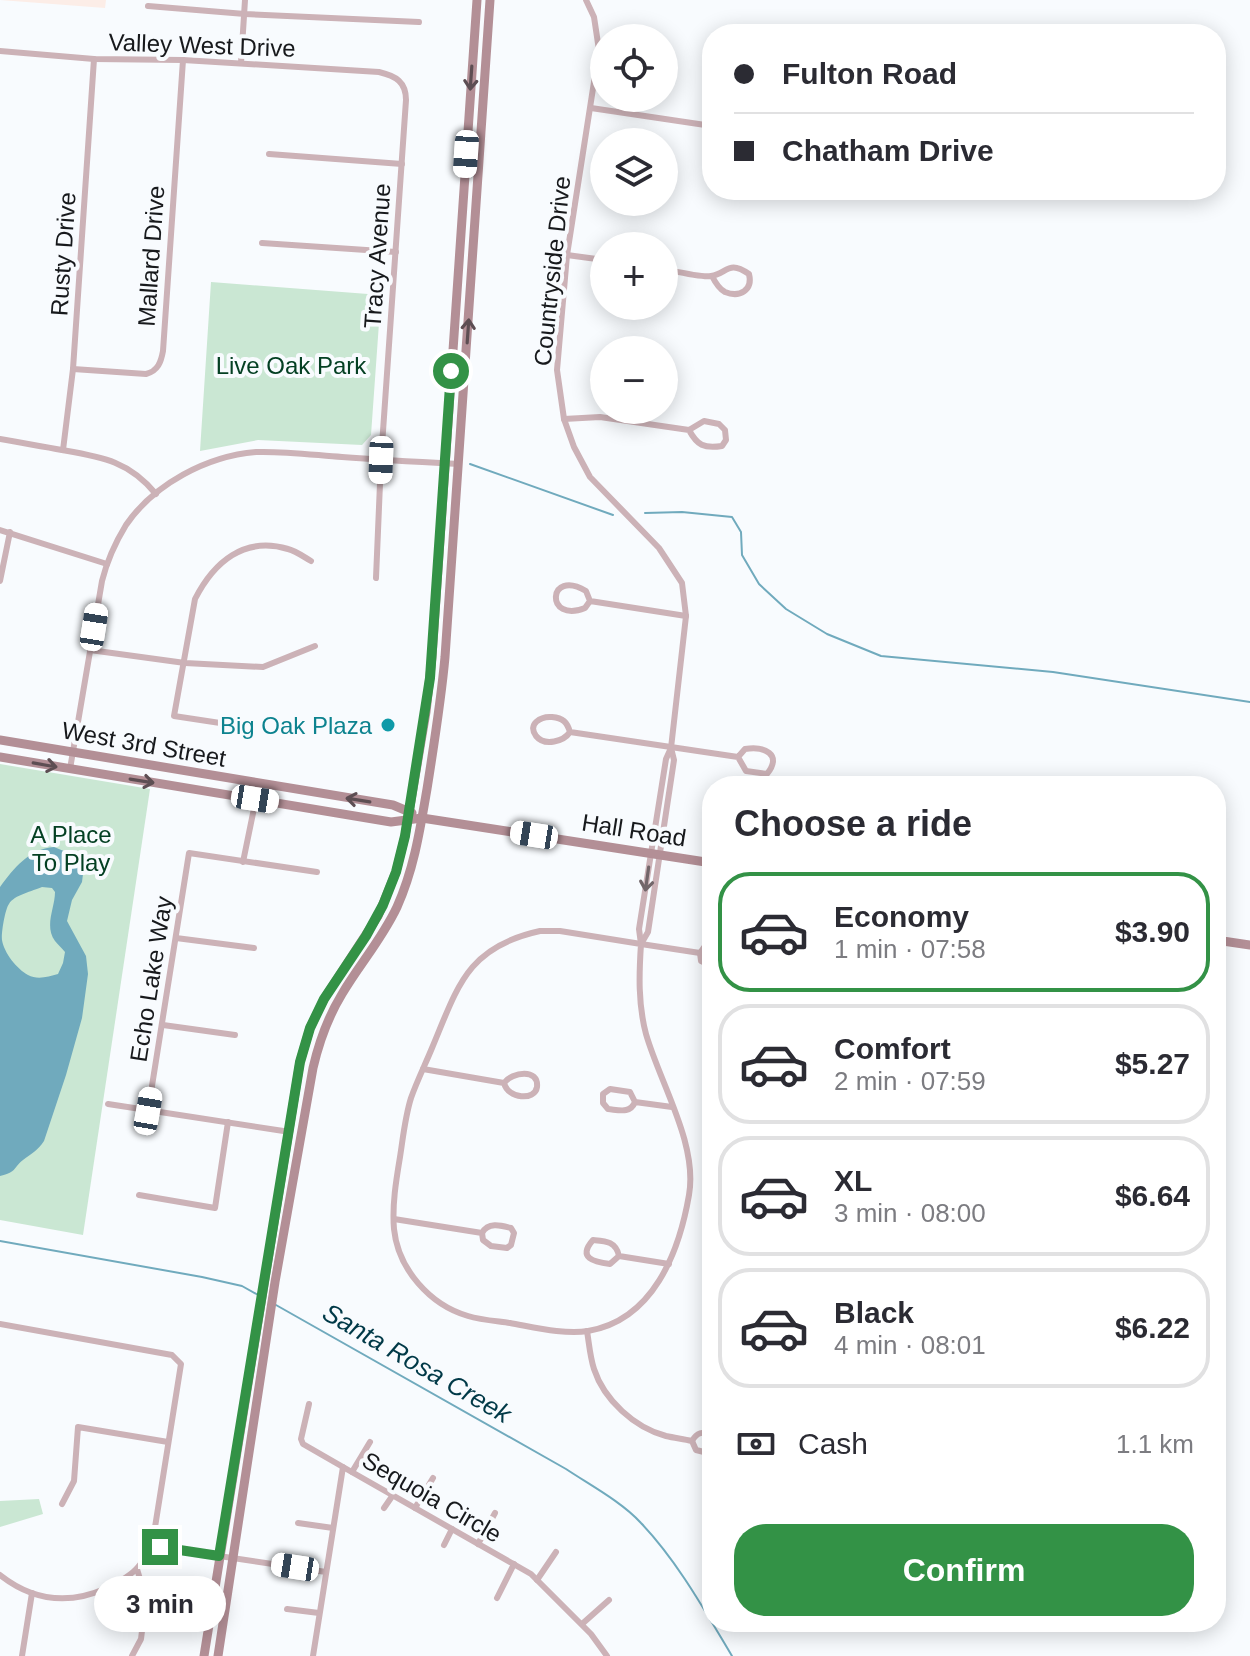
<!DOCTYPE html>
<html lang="en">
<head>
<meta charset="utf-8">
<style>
  :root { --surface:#fff; --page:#f2f2f3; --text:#2b2b33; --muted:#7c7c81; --line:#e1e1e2; --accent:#339246 }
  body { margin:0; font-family:Helvetica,sans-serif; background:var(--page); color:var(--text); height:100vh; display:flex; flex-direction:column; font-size:30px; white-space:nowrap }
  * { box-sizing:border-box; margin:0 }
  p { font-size:26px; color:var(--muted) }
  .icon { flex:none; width:44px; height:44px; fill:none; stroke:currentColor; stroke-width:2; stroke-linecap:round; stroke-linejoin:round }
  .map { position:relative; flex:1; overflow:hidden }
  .details { position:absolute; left:702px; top:776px; width:524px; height:856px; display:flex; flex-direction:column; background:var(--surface); border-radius:32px; box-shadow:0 4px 20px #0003 }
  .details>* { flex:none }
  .banner { position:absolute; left:702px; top:24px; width:524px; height:176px; border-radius:32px; box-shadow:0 4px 20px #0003; display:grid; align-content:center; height:176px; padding:0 32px; background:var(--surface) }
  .controls { position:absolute; left:590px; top:24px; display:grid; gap:16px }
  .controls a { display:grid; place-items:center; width:88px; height:88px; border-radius:50%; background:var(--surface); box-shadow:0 4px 20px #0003; font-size:40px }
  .end { position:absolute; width:36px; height:36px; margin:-18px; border:10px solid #339246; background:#fff; box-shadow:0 0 0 4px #fff }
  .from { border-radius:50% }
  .bubble { position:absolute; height:56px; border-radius:28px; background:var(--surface); box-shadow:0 4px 20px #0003; font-size:26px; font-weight:700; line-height:56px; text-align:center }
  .car { position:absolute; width:24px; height:48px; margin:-24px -12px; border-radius:10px; box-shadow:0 0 6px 2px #0007; background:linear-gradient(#fff 24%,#345 0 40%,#fff 0 76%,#345 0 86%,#fff 0) }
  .banner b { display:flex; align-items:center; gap:28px; height:76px; font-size:30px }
  .banner b+b { border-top:2px solid var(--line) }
  .banner i { width:20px; height:20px; background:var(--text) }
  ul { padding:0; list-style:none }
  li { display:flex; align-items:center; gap:24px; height:120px; margin:0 16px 12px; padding:0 16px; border:4px solid var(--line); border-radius:32px }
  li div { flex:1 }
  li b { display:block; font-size:30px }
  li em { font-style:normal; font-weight:700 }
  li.on { border-color:var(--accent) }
  li>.icon { width:72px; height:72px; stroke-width:1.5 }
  h2 { padding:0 32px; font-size:36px; line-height:96px }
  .pay { display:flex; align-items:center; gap:20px; height:88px; padding:0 32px; font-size:30px }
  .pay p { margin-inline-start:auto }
  .action { display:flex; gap:16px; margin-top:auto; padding:16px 32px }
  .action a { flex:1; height:92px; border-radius:32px; background:var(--accent); color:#fff; font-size:32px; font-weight:700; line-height:92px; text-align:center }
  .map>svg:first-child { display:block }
</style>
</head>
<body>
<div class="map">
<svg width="1250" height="1656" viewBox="0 0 1250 1656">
  <rect width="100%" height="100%" fill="#f8fbfe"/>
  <!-- industrial -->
  <path fill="#fcede7" d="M 0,0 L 106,0 L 105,8 Z"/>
  <!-- green -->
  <g fill="#cae7d3">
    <path d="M 211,282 L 381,295 L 371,435 L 362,445 L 258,440 L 200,451 Z"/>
    <path d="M 0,764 L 150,789 L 83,1235 L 0,1220 Z"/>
    <path d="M 39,1499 L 43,1514 L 0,1527 L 0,1501 Z"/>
  </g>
  <!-- water -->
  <path fill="#70aabd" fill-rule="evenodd" d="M 54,847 L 71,854 L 83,874 L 82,882 L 72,900 L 67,921 L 86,956 L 88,974 L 82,1018 L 66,1075 L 44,1141 C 38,1150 31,1154 23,1160 C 12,1169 17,1172 0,1176 L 0,887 C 14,868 29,849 54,847 ZM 42,887 L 52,888 L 55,892 C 55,908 44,926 55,941 C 58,945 62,948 65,952 L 63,963 L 58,974 C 48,977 37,980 28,975 C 17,969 4,953 2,940 C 1,934 5,909 9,904 C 14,895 33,891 42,887 Z"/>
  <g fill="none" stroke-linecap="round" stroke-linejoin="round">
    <!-- stream -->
    <g stroke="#70aabd" stroke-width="2">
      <path d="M 470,464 L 613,515"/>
      <path d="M 645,513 L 682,512 L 732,517 L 741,532 L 742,555 L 759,584 L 786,609 L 827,634 L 881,656 L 1053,672 L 1250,702"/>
      <path d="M 0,1241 L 202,1277 L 242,1286 L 260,1296"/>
      <path d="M 276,1305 L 566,1469 C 590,1485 622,1502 641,1523 C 678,1562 705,1611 732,1656"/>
    </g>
    <!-- street -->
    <g stroke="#ccb2b7" stroke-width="6">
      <path d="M 586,0 L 594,17 L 599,50 L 567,255 L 557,370 L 564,419 L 574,447 L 590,477 L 659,548 L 682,583 L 686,616 L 671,748 L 666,759 L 639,929 L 641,944"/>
      <path d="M 148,6 L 245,14 L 419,22"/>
      <path d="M 0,51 L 94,59 L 183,60 L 379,72 C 396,76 406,82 406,100 L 381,460 L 376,578"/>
      <path d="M 241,63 L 245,0"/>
      <path d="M 591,108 L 712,126"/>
      <path d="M 269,154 L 402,164"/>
      <path d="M 262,243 L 396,252"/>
      <path d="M 567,255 L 604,260"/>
      <path d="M 664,269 C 674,271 703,278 711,276 C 727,274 728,259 749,274 C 753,290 740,298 725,292 C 719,289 715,282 712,276"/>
      <path d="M 73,369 L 146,374 C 158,371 161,362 163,351 L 183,60"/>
      <path d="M 564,419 L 600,417 L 689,430 C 697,445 704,449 722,446 L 726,440 L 725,430 L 719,424 L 704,421 L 689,430"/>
      <path d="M 0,439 C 21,443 41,446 62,450 C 102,457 129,461 156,494"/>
      <path d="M 63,450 L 73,369 L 94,59"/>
      <path d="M 0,530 L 107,564"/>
      <path d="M 0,581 L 10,532"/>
      <path d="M 590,601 L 585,608 C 545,624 547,568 586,591 L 590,601 L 686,616"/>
      <path d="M 90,650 L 185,663 L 263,667 L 315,646"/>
      <path d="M 240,726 L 174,716 L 195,599 C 214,562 244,536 288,549 C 296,551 304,557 311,561"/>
      <path d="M 570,732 C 564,741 545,747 536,736 C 527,724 541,716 552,717 C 563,718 567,722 570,732 L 738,757 L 746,771 L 767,774 C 783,754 764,746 745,749 L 738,757"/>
      <path d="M 70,769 L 102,581 C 107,561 115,543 126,525 C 154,484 207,456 256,452 C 284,451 314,455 342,457 C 381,460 420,462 459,464"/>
      <path d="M 243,862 L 259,784"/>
      <path d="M 540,931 L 560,931 L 641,944 C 639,974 638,1004 646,1034 C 660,1083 698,1144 689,1195 C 679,1253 653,1320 588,1331 C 565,1335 533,1327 510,1323 C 496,1321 481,1320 468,1316 C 430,1305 398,1269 394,1229 C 392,1205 396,1181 400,1157 C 403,1138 405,1117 411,1098 C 417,1081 425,1065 432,1048 C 458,986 467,947 540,931 Z"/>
      <path d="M 176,938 L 254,948"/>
      <path d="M 641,944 L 648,932 L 674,760 L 671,748"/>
      <path d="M 641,944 L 700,953"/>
      <path d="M 700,953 L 701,961 L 712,966"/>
      <path d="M 700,953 L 705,946 L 712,944"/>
      <path d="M 163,1025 L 235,1035"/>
      <path d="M 423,1069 L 504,1083 C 508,1099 535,1101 537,1087 C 539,1068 512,1072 504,1083"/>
      <path d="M 635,1102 C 630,1114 619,1110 608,1109 L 603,1103 L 603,1094 L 610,1089 L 630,1092 L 635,1102 L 672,1107"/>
      <path d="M 108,1104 L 290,1132"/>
      <path d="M 148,1111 L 189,853 L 317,872"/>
      <path d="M 139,1195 L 215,1208 L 228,1122"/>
      <path d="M 394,1219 L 482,1233 L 483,1240 L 491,1246 L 507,1248 L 511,1245 L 514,1233 L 511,1228 C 500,1225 488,1222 482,1233"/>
      <path d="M 619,1256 L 610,1264 C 594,1262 577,1258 593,1240 C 605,1241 616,1241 619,1256 L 669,1264"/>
      <path d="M 0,1324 L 172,1355 L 181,1364 L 152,1546 C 147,1553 144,1561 138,1567 C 131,1576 117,1583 107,1588 C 69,1605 33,1601 0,1575"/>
      <path d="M 587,1331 C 589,1343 590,1357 594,1369 C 604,1400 635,1428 666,1436 C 675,1438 683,1439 692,1441 L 696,1450 L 712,1454"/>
      <path d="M 309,1404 L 301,1439 L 303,1444 L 343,1467"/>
      <path d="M 692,1441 C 697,1432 702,1432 712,1433"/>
      <path d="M 352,1472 L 370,1442"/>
      <path d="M 62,1504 L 74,1481 L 78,1427 L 168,1442"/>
      <path d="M 384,1508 L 393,1495"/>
      <path d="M 415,1508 L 433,1478"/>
      <path d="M 298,1523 L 333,1528"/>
      <path d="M 478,1544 L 495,1513"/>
      <path d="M 444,1545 L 452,1529"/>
      <path d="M 152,1546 L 326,1572"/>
      <path d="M 537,1580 L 556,1552"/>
      <path d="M 497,1598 L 514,1564"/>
      <path d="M 287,1609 L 319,1613"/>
      <path d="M 582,1624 L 609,1600"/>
      <path d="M 22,1656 L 32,1593"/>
      <path d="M 132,1656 L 141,1639 L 146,1599 L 137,1569"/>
      <path d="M 313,1656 L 343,1467 L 531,1574 L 591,1634 L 607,1656"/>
    </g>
    <!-- secondary -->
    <g stroke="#b38f96" stroke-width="9">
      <path d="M 0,740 L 393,805 L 412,813"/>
      <path d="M 0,757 L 391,822 L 422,818 L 712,863"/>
      <path d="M 1216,940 L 1250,945"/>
      <path d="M 204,1656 L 300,1062 L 310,1028 L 324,999 L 378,916 L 396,872 L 405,836 L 426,712 L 432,657 L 477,0"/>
      <path d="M 218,1656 L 275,1282 L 313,1068 C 319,1042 328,1017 342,994 C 359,965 382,939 397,907 C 414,869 420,830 427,789 C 434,745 441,701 445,657 L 490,0"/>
    </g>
  </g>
  <!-- one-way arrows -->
  <defs><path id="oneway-shaft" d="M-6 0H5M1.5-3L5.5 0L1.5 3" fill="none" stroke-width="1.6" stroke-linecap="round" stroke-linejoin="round" transform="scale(2)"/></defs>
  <g stroke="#5d4e53">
    <use href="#oneway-shaft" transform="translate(471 78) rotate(94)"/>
    <use href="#oneway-shaft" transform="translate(468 331) rotate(-86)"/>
    <use href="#oneway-shaft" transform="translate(45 765) rotate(10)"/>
    <use href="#oneway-shaft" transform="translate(142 781) rotate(9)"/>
    <use href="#oneway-shaft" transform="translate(358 800) rotate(-171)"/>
  </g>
  <use stroke="#72666a" href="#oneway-shaft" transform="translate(647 879) rotate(98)"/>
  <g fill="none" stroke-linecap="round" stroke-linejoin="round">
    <!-- route -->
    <path stroke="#339246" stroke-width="10" d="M 160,1547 L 219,1556 L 300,1062 L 310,1028 L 324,999 L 366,936 L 383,905 L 396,872 L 405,836 L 430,678 L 451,371"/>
  </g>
  <!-- markers -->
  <circle fill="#0f9aa8" stroke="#f8fbfe" stroke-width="3" cx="388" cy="725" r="8"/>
  <g text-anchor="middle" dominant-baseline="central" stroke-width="8" stroke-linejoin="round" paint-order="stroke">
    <!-- street labels -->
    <g font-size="24" fill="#17191c" stroke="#f8fbfe">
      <text transform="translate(202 45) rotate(2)">Valley West Drive</text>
      <text transform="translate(63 254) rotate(-86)">Rusty Drive</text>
      <text transform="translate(151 256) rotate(-86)">Mallard Drive</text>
      <text transform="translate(377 256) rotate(-86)">Tracy Avenue</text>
      <text transform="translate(552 271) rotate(-84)">Countryside Drive</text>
      <text transform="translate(144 744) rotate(10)">West 3rd Street</text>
      <text transform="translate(634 830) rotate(9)">Hall Road</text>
      <text transform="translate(151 979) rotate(-81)">Echo Lake Way</text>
      <text transform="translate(432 1497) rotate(30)">Sequoia Circle</text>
    </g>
    <!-- park labels -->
    <g font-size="24" fill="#044023" stroke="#f8fbfe">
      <text x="291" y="365">Live Oak Park</text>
      <text x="71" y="834">A Place<tspan x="71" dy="28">To Play</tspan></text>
    </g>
    <!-- culture labels -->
    <g font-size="24" fill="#0d838f" stroke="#f8fbfe" text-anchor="end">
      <text x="372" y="725">Big Oak Plaza</text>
    </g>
    <!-- water labels -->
    <g font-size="26" font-style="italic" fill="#003947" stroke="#f8fbfe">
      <text transform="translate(417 1363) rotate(30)">Santa Rosa Creek</text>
    </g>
  </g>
</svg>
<div class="controls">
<a><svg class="icon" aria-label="locate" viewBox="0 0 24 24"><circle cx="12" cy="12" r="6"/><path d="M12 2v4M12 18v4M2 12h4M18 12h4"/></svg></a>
<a><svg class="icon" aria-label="layers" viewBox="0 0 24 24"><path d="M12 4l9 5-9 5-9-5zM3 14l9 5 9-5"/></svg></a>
<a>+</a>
<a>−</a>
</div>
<i class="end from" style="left:451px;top:371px"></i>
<i class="end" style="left:160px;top:1547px"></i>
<div class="bubble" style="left:94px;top:1576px;width:132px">3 min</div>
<i class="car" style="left:466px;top:154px;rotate:184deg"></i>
<i class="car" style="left:381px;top:460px;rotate:182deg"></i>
<i class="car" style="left:94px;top:627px;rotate:9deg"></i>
<i class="car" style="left:255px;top:799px;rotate:99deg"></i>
<i class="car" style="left:534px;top:835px;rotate:279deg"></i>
<i class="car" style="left:148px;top:1111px;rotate:10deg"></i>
<i class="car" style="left:295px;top:1567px;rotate:279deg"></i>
<div class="banner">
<b><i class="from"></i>Fulton Road</b>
<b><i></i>Chatham Drive</b>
</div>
<section class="details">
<h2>Choose a ride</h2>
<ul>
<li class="on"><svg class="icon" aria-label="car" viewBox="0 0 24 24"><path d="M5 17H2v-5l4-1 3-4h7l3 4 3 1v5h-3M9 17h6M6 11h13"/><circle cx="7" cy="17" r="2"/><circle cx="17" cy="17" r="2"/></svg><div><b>Economy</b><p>1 min · 07:58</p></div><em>$3.90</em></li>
<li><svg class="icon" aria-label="car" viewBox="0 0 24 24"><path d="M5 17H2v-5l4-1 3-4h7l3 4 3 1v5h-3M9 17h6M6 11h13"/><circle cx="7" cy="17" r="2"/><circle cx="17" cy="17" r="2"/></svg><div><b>Comfort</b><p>2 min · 07:59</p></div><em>$5.27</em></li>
<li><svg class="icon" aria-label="car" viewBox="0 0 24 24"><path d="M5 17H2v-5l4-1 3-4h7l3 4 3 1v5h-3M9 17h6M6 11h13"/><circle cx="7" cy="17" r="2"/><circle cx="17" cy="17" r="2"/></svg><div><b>XL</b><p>3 min · 08:00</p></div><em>$6.64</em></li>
<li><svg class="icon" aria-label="car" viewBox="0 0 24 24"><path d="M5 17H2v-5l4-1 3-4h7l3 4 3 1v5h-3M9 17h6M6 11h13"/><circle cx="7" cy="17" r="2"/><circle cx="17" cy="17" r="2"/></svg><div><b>Black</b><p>4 min · 08:01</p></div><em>$6.22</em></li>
</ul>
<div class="pay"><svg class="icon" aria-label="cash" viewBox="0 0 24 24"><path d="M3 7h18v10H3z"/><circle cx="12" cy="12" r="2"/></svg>Cash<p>1.1 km</p></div>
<div class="action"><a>Confirm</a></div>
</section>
</div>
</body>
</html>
